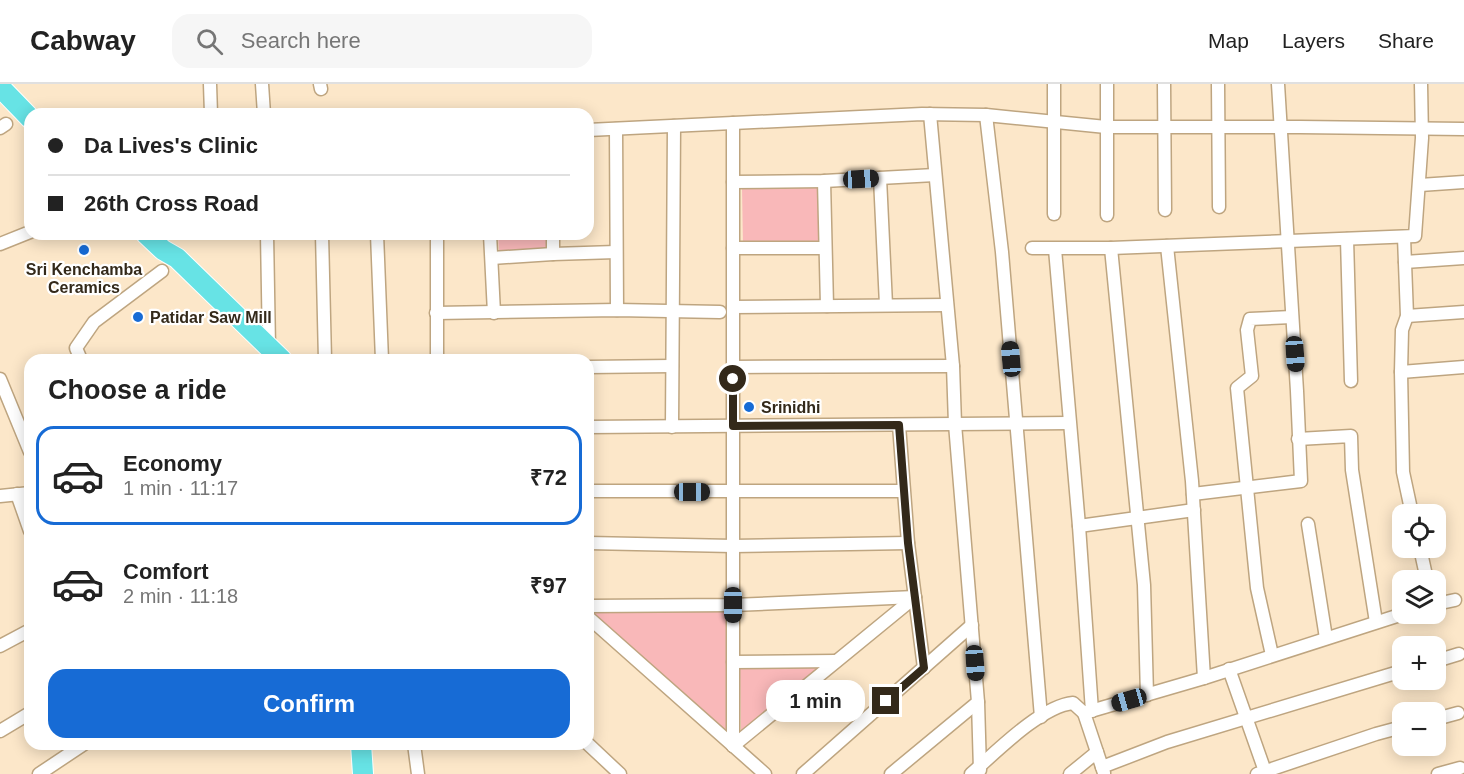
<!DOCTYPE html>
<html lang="en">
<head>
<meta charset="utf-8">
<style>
  :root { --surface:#fff; --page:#f6f6f6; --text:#222; --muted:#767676; --line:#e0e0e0; --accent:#176bd5 }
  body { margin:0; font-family:Arial,sans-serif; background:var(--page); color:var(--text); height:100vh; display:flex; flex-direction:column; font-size:22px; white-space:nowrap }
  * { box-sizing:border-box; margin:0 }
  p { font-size:20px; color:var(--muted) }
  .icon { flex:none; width:33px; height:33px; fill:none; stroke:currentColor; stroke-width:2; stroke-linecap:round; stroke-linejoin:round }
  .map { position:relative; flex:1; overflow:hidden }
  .side { position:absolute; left:24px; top:270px; width:570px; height:396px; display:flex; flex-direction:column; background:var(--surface); border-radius:18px; box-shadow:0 3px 15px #0003 }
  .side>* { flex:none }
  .banner { position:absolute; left:24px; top:24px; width:570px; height:132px; border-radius:18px; box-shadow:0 3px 15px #0003; display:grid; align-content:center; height:132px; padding:0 24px; background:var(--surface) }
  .buttons { position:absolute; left:1392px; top:420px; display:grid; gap:12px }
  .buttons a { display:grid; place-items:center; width:54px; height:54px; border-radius:12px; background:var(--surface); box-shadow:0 3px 15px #0003; font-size:30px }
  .end { position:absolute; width:27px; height:27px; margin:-14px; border:8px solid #33291a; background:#fff; box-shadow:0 0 0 3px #fff }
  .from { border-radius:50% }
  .bubble { position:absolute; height:42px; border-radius:18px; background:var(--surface); box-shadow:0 3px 15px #0003; font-size:20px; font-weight:600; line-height:42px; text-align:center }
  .car { position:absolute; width:18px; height:36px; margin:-18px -9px; border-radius:8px; box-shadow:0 0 4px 2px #0007; background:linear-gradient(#222 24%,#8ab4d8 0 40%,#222 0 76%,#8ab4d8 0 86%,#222 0) }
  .banner b { display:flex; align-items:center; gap:21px; height:57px; font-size:22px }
  .banner b+b { border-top:2px solid var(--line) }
  .banner i { width:15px; height:15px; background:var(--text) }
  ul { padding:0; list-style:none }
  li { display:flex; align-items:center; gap:18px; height:99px; margin:0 12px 9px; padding:0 12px; border:3px solid transparent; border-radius:18px }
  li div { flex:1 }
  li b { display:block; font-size:22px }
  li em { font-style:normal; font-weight:600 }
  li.active { border-color:var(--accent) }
  li>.icon { width:54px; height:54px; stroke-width:1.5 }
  h2 { padding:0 24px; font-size:27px; line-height:72px }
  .primary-button { display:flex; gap:12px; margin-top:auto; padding:12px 24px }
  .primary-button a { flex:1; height:69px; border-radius:18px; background:var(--accent); color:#fff; font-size:24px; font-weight:600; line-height:69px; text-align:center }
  header { display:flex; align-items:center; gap:36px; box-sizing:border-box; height:84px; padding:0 30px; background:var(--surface); border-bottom:2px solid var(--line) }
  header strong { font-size:28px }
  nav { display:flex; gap:33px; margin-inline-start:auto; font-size:21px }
  .search { width:420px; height:54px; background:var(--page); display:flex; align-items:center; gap:15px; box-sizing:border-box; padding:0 21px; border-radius:18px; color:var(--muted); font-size:22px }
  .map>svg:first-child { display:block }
</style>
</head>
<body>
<header>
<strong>Cabway</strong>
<div class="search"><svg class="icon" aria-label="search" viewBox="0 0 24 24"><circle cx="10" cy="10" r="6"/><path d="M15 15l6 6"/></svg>Search here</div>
<nav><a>Map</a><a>Layers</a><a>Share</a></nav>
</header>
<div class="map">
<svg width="1464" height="690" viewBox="0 0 1464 690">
  <rect width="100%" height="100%" fill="#fce7c9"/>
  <!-- green -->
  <g fill="#f9b8b9">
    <path d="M 821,102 L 822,160 L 743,161 L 742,103 Z"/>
    <path d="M 498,150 L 547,150 L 548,164 L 499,167 Z"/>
    <path d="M 590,526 L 729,527 L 728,649 Z"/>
    <path d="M 824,582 L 741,650 L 740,584 Z"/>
  </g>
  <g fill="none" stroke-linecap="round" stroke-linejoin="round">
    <!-- minor casing -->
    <g stroke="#bea580" stroke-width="15">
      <g id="minor">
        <path d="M 210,0 L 211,30"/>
        <path d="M 262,0 L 264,30"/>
        <path d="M 320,0 L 321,5"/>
        <path d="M 1054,0 L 1054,130"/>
        <path d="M 1107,0 L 1107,131"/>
        <path d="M 1164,0 L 1165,126"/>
        <path d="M 1218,0 L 1219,123"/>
        <path d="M 986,31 L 1002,168 L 1041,633"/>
        <path d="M 733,39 L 733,662"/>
        <path d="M 0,44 L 6,40"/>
        <path d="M 616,45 L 617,226"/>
        <path d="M 588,46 L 922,30 L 986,31 L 1106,43 L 1300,43 L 1464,45"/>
        <path d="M 880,94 L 886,221"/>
        <path d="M 824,97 L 827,222"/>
        <path d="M 733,98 L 824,97 L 935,91"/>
        <path d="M 1420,101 L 1464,98"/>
        <path d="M 267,150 L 269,263"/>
        <path d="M 322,150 L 325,276"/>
        <path d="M 377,150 L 382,276"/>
        <path d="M 490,150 L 494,229"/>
        <path d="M 553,150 L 553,170"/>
        <path d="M 1404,153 L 1407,232 L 1402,246 L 1401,288 L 1403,388 L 1412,430"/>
        <path d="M 1347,155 L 1351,297"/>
        <path d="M 0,160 L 30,148"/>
        <path d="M 1167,162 L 1192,397 L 1204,594"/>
        <path d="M 733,164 L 824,164"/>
        <path d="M 1032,164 L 1111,164 L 1415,152 L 1422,54 L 1421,0"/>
        <path d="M 1111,164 L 1144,501 L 1147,611"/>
        <path d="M 1055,165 L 1079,442 L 1092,627"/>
        <path d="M 492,174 L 553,170 L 616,168"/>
        <path d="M 1405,178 L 1464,174"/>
        <path d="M 733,223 L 947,221"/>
        <path d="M 436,229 L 617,226 L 720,228"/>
        <path d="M 1407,232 L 1464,228"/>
        <path d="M 81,276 L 76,264 L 94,238 L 162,187"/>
        <path d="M 437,276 L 437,150"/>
        <path d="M 588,283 L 672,282"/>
        <path d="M 733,283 L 953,282"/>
        <path d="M 1401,288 L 1464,283"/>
        <path d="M 0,295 L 30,368"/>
        <path d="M 899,341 L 908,459 L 924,584"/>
        <path d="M 588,343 L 1069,339"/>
        <path d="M 672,343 L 674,42"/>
        <path d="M 1298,355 L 1351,352 L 1352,386 L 1376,538"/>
        <path d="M 588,407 L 903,407"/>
        <path d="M 17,410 L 30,447"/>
        <path d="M 1193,410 L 1301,397 L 1297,307 L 1278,0"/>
        <path d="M 0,412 L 30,409"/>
        <path d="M 1308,440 L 1326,554"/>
        <path d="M 1079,442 L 1194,426"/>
        <path d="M 588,459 L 733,462 L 908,459"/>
        <path d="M 1420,464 L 1427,496"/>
        <path d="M 1436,520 L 1455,516"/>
        <path d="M 588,522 L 733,521 L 915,513"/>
        <path d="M 588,533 L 765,690"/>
        <path d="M 0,562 L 30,546"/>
        <path d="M 1272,571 L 1257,504 L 1237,304 L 1252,292 L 1247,246 L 1250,235 L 1292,233"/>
        <path d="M 1436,577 L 1459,570"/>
        <path d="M 733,578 L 836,577"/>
        <path d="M 1229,585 L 1266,690"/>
        <path d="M 978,618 L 980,686"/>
        <path d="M 1084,629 L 1104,689"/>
        <path d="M 1436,635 L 1458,629"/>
        <path d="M 0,647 L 30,629"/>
        <path d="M 414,660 L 418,690"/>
        <path d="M 588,660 L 620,690"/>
        <path d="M 733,662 L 915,513"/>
        <path d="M 1102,683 L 1167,658 L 1402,587"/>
        <path d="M 39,690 L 84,660"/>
        <path d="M 803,690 L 972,541"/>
        <path d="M 891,690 L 978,618 L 955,340 L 953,282 L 930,30"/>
        <path d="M 971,690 C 996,668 1041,622 1073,619 L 1084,629 L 1204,594 L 1403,530"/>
        <path d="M 1070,690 L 1097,668"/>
        <path d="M 1257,690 L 1376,650 L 1402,643"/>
        <path d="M 1438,690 L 1460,684"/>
      </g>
    </g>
    <!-- primary casing -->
    <g stroke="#fff" stroke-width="22">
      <g id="primary">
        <path d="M 0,3 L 30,34"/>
        <path d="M 146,150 L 163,166 L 177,174 L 282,276"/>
        <path d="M 361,660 L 363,690"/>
      </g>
    </g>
    <!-- minor -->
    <use href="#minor" stroke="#fff" stroke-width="12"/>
    <!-- primary -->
    <use href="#primary" stroke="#67e3e5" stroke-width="20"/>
  </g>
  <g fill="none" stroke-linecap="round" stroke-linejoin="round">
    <!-- route -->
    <path stroke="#33291a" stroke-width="8" d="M 733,295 L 733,342 L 899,341 L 908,459 L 924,584 L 886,617"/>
  </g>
  <!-- markers -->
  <g fill="#176bd5" stroke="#fff" stroke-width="2">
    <circle cx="84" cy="166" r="6"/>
    <circle cx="138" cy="233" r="6"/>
    <circle cx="749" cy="323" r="6"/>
  </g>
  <g text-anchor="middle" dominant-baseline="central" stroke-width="4.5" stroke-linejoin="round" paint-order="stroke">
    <!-- poi labels -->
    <g font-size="16" font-weight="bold" fill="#33291a" stroke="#fff" text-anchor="start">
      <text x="84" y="185" text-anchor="middle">Sri Kenchamba<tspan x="84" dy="18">Ceramics</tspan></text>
      <text x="150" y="233">Patidar Saw Mill</text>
      <text x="761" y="323">Srinidhi</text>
    </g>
  </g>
</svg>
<div class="buttons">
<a><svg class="icon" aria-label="locate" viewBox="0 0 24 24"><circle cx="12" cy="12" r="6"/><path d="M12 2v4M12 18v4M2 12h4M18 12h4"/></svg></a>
<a><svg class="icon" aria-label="layers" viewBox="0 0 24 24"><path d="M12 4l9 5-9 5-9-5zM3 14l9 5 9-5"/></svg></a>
<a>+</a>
<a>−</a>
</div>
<i class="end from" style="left:733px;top:295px"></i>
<i class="end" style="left:886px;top:617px"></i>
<div class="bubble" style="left:766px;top:596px;width:99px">1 min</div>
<i class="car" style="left:861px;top:95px;rotate:87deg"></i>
<i class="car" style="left:1295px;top:270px;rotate:176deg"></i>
<i class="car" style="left:1011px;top:275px;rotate:355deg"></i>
<i class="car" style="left:692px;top:408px;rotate:90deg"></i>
<i class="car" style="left:733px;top:521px;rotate:180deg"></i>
<i class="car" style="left:975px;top:579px;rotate:176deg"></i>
<i class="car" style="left:1129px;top:616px;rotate:254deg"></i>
<div class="banner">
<b><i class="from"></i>Da Lives's Clinic</b>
<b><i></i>26th Cross Road</b>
</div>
<section class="side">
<h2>Choose a ride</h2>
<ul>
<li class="active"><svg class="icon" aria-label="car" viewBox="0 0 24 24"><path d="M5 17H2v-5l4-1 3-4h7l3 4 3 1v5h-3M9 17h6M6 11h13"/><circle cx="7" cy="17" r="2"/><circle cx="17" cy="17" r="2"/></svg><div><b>Economy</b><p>1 min · 11:17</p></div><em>₹72</em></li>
<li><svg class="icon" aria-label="car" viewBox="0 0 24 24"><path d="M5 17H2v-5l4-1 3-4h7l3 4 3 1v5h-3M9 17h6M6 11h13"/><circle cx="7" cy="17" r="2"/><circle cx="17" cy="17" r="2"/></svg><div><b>Comfort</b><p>2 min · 11:18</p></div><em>₹97</em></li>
</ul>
<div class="primary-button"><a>Confirm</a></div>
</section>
</div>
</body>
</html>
